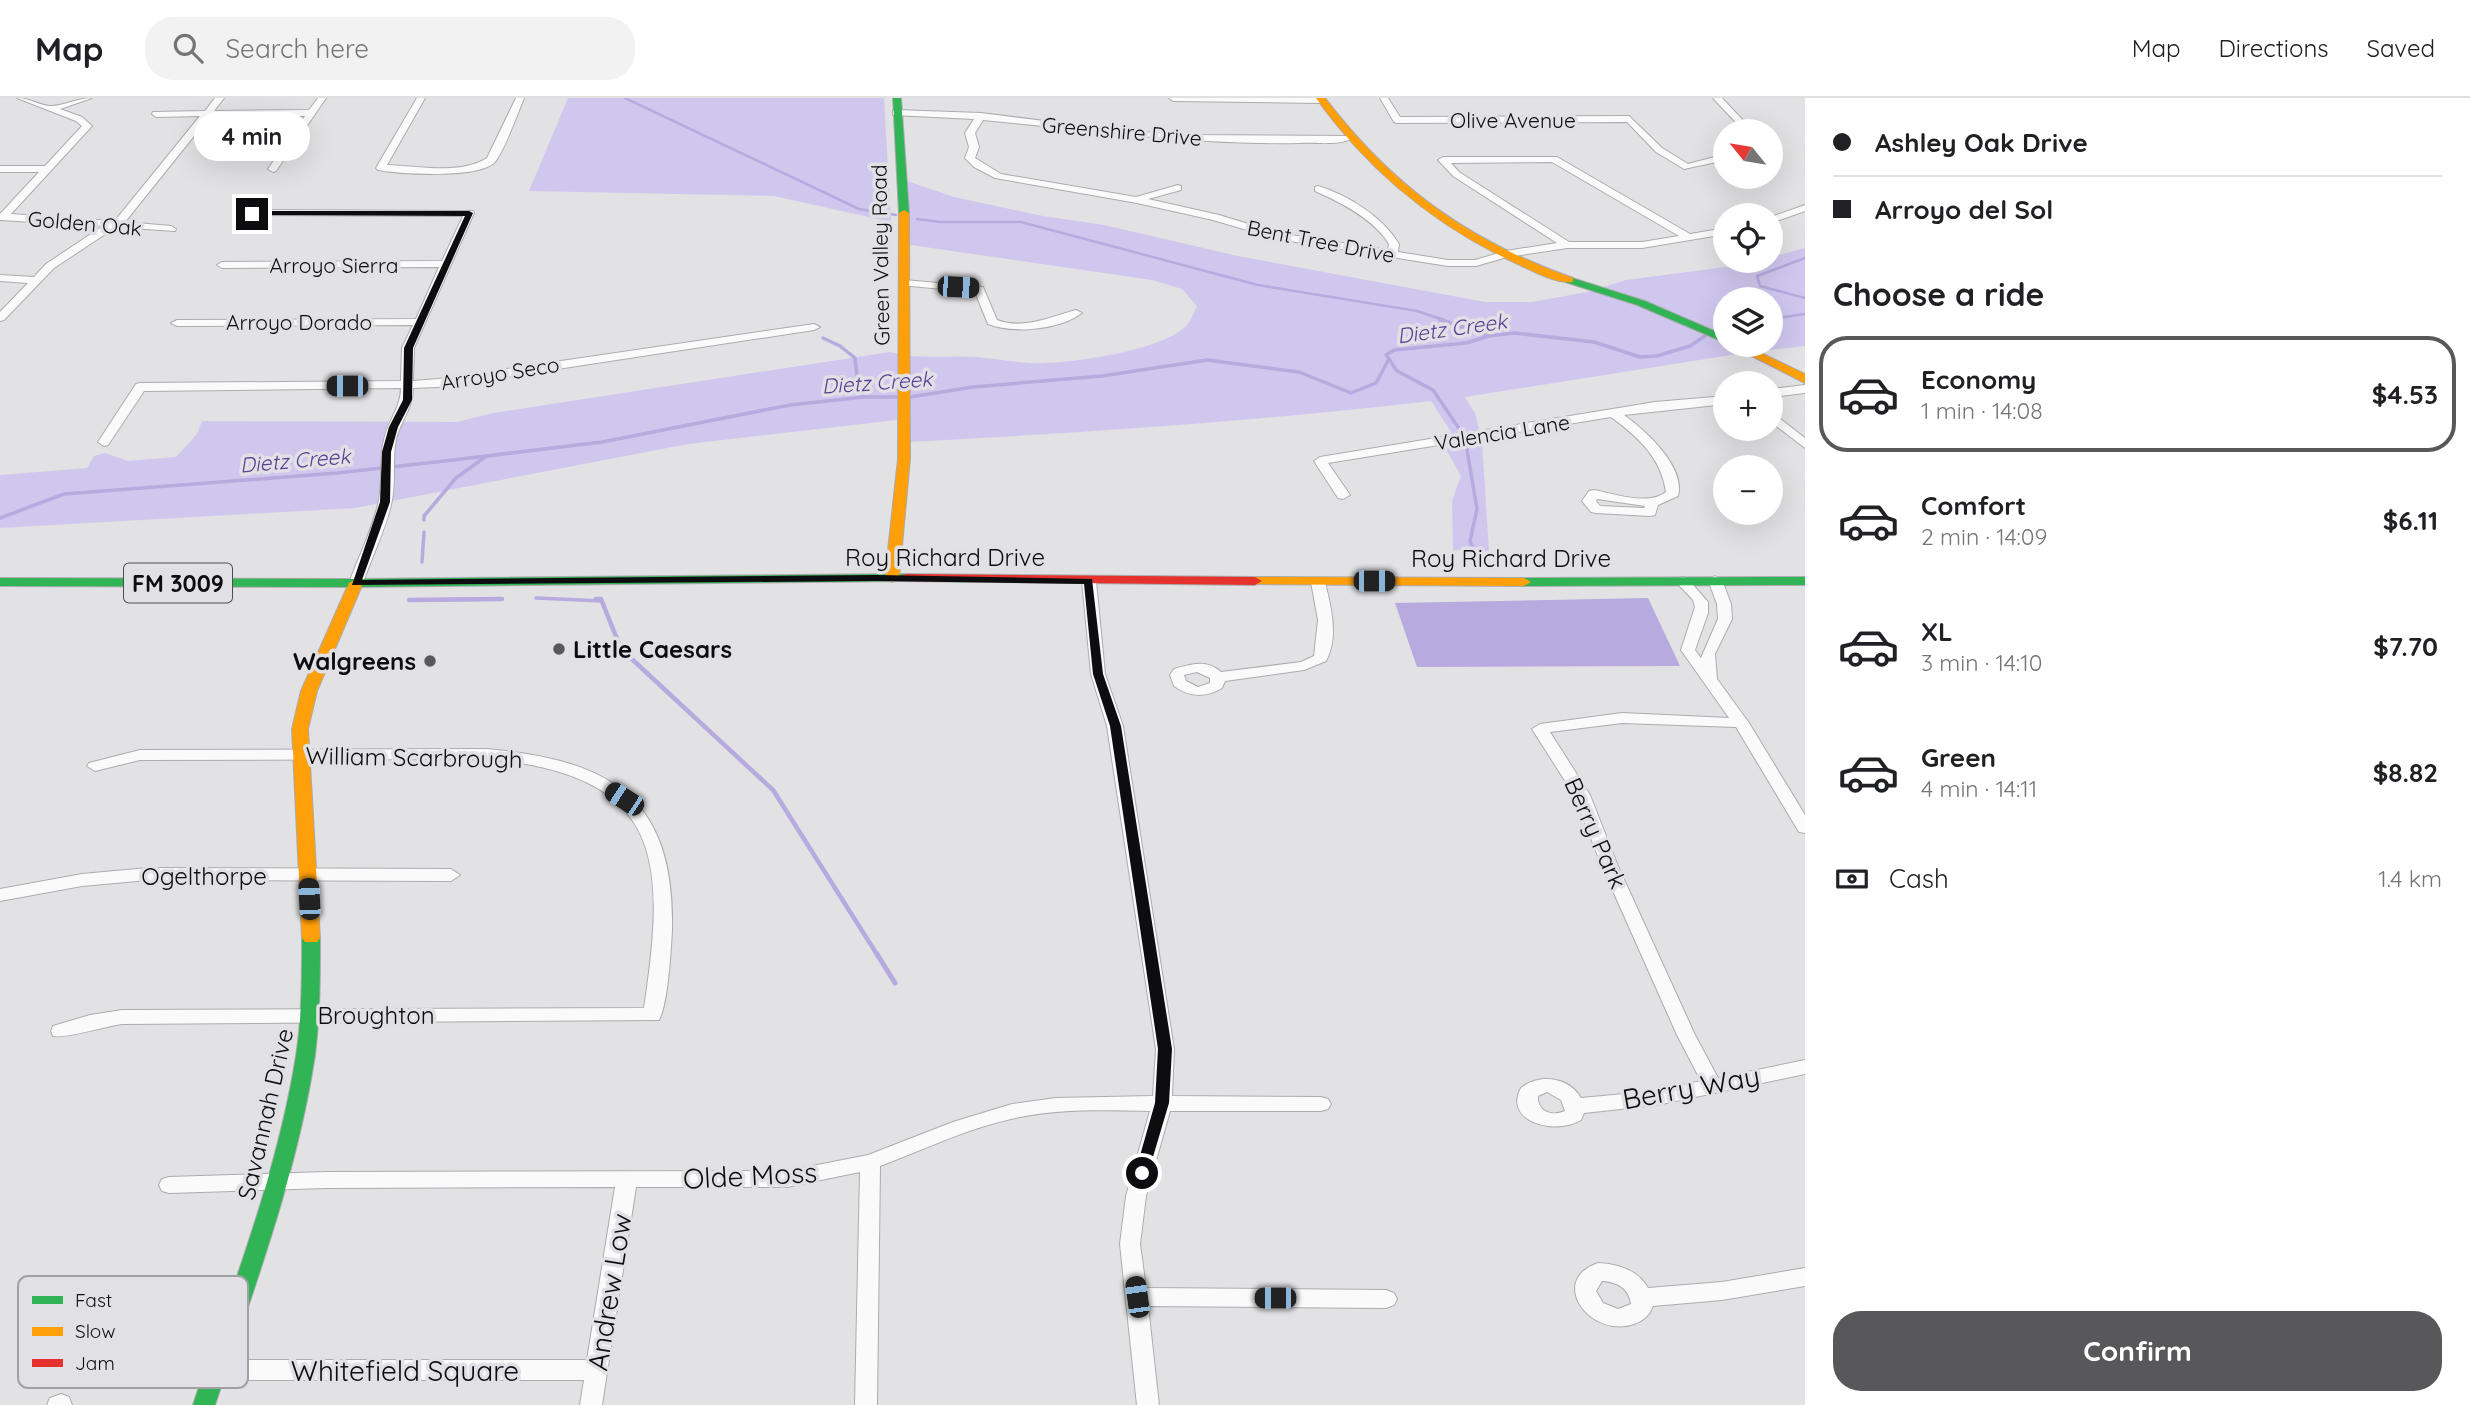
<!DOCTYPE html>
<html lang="en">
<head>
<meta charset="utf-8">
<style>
  :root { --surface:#fff; --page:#f2f2f2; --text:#202124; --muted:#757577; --line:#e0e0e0; --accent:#585759 }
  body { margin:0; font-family:Quicksand,sans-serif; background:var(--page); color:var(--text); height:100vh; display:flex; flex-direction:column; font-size:26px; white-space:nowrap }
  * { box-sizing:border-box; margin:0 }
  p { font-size:23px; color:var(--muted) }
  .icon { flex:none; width:38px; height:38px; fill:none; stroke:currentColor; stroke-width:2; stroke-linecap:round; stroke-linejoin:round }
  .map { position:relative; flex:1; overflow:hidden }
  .drawer { display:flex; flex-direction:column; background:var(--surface); width:665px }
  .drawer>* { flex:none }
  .guide { display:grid; align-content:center; height:154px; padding:0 28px; background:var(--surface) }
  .needle { width:46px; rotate:300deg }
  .buttons { position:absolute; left:1713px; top:21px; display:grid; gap:14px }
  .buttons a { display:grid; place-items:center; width:70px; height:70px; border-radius:50%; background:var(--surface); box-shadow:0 7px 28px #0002; font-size:35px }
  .end { position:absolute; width:32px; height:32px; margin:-16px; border:9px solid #0d0c0e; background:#fff; box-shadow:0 0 0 4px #fff }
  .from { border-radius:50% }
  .bubble { position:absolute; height:49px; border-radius:24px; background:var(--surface); box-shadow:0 7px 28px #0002; font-size:23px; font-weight:800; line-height:49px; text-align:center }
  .car { position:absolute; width:21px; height:42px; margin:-21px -10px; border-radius:9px; box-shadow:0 0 5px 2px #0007; background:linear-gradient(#222 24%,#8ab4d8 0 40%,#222 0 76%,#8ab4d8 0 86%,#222 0) }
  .guide b { display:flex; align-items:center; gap:24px; height:66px; font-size:26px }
  .guide b+b { border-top:2px solid var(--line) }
  .guide i { width:18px; height:18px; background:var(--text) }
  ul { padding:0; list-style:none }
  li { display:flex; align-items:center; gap:21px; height:116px; margin:0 14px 10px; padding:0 14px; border:4px solid transparent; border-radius:28px }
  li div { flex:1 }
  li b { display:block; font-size:26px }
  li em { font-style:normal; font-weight:800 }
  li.active { border-color:var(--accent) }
  li>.icon { width:63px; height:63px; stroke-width:1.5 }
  h2 { padding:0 28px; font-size:32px; line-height:84px }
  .pay { display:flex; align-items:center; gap:18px; height:77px; padding:0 28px; font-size:26px }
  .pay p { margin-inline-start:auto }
  .primary-button { display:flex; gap:14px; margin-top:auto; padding:14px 28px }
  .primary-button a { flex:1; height:80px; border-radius:28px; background:var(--accent); color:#fff; font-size:28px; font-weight:800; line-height:80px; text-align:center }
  header { display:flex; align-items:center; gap:42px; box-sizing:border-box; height:98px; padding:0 35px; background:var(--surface); border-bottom:2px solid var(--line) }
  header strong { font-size:33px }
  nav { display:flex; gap:38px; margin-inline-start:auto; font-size:24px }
  .search { width:490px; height:63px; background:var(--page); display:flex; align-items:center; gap:18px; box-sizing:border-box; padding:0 24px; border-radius:28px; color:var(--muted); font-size:26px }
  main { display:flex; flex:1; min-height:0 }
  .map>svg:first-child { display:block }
</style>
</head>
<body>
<header>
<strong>Map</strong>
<div class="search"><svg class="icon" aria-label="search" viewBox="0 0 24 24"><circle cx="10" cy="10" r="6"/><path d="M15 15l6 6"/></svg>Search here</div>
<nav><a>Map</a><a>Directions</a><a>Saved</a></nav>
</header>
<main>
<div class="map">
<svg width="1805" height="1307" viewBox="0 0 1805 1307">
  <rect width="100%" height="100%" fill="#e2e1e4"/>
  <!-- green -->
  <g fill="#d0c7ef" fill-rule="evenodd">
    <path d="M 568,0 L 884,0 L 891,124 L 774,98 L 529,93 Z"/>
    <path d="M 901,81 L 954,99 L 1043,118 L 1104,127 L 1238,158 L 1485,204 L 1532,204 L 1587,194 L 1626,182 L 1771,163 L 1771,159 L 1805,150 L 1805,248 L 1750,254 L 1465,299 L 1475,315 L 1482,344 L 1489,453 L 1453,452 L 1452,403 L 1461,378 L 1447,353 L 1451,334 L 1431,303 C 1258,323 1084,335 910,344 L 905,321 L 688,346 L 355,410 L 0,430 L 0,377 L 87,370 L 94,358 L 105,355 L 128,363 L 176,359 L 197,336 L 202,323 L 457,324 L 493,315 L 890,254 C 918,262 947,257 976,259 C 993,260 1011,264 1029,265 C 1064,267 1164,253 1187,227 C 1192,222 1194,213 1197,208 L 1182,191 L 1152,182 L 904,146 ZM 1726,201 L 1771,201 L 1771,247 L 1726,247 Z"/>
  </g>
  <!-- water -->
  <path fill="#b6aade" d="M 1648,500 L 1680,568 L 1417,569 L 1395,505 Z"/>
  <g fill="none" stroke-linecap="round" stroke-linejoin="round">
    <!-- stream-far3 -->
    <g stroke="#b6aade" stroke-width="2.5">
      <path d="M 625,0 L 859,111 L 896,117"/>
      <path d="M 917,121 L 940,124 L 1021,124 L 1258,187 L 1417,213 L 1444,222"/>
      <path d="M 1805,160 L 1757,178 L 1760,188 L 1805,200"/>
      <path d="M 1771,221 L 1805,216"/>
    </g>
    <!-- stream-far2 -->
    <g stroke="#b6aade" stroke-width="3.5">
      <path d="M 1439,221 L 1489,238"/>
      <path d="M 1771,221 L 1774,221"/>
      <path d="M 823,240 L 840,248 L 855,260 L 858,288 L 864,299"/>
      <path d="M 1389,261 L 1397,273 L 1433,292 L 1460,332"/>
      <path d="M 910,299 L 973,289 L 1102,278 L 1207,262 L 1299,274 L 1351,295 L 1376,285 L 1389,261 L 1386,257 L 1394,252 L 1466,245 L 1489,238 L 1514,235 L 1594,244 L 1640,259 L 1657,258 L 1690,248 L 1705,238"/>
      <path d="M 1466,346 L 1477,411 L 1470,443 L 1472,448"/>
      <path d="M 0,420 L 64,396 L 337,375 L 445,363 L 602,344 L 790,307 L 864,299 L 902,299"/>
      <path d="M 424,422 L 424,418 L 456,380 L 485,359"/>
      <path d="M 422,464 L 424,434"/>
      <path d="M 536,500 L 602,503"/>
      <path d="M 409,502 L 502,501"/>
    </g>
    <!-- stream-far1 -->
    <g stroke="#b6aade" stroke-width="4.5">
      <path d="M 596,501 L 601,501 L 621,551 L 773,692 L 878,858"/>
      <path d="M 409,502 L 502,501"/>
    </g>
    <!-- stream -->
    <path stroke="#b6aade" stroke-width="5" d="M 877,856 L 895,885"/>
    <!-- street casing -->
    <g stroke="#acacae" stroke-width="2">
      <g id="street">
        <path d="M 17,0 C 30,0 40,8 51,8 C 63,8 78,0 92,0 L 60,11 L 82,19 L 92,28 L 11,116 L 112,123 L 118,119 L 200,18 L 156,19 L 152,16 L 153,14 L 205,13 L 215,0 L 224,0 L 214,13 L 309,12 L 318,0 L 326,0 L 276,73 L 273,74 L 268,71 L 305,18 L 210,18 L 125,124 L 171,128 L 176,131 L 175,133 L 116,129 L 54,170 L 4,222 L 0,223 L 0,214 L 28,185 L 0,183 L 0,177 L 34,179 L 46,166 L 103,128 L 0,122 L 0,116 L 39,74 L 0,74 L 0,68 L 45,68 L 82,28 L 76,23 Z"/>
        <path d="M 417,0 L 425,0 L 387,67 C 418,68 460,77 487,60 L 516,0 L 524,0 C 518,15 504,53 495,64 C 479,81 400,76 378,72 L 376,70 Z"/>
        <path d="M 1169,0 L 1324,0 L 1325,2 L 1321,5 L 1173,3 Z"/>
        <path d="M 1380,0 L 1388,0 L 1400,19 L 1629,18 L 1662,50 L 1688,66 L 1726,56 L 1726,62 L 1684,71 L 1656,54 L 1627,24 L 1397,25 L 1394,24 Z"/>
        <path d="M 1713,0 L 1722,0 L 1753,33 L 1744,33 Z"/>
        <path d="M 896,12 L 981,15 L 1125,33 L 1189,37 L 1351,38 L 1353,40 C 1340,48 1315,44 1300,45 C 1193,47 1089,32 983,22 L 975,35 L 979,49 L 975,60 L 1001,76 L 1136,99 L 1178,87 L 1181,88 L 1181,92 L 1148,101 L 1219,117 L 1278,135 L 1388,152 L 1389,146 C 1374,121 1340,104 1315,93 L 1315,89 L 1318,88 C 1348,97 1383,119 1399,146 L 1398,154 L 1448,162 L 1475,162 L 1506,153 L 1557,145 L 1453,78 L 1438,62 L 1443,59 L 1557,59 L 1690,136 L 1726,130 L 1726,136 L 1642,150 L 1567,150 L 1507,159 L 1476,168 L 1448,168 L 1277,141 L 1213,122 L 1137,105 L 995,80 L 974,69 L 965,60 L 969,49 L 965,35 L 974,21 L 893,17 L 893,13 ZM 1552,64 L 1679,138 L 1642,144 L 1569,144 L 1459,74 L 1451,65 Z"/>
        <path d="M 1805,107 L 1805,113 L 1771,125 L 1771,119 Z"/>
        <path d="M 252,112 L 473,113 L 474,115 L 414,250 L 413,283 L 438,281 L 814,226 L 820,229 L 814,232 L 438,289 L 413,290 C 413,309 401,323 396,341 C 392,361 396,381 392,402 C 387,429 372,458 363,485 L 356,489 L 349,485 C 359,458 373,430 379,402 C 383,382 379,361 384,342 C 388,323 401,309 401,290 L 144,293 L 108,347 L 104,348 L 98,344 L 136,286 L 140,285 L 401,283 L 402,250 L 413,227 L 177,228 L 171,225 L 177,222 L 416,221 L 439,169 L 222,170 L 217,167 L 222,164 L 442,163 L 463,118 L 248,117 L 248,113 Z"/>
        <path d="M 904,182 L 983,189 L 997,222 C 1023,232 1050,219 1076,212 L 1082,215 C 1059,232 1014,236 988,226 L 975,194 L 900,187 L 899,185 Z"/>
        <path d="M 1805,287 L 1805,295 L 1771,299 L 1771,291 Z"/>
        <path d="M 1726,298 L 1726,306 L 1624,317 C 1645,332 1686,369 1678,398 L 1658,407 L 1655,417 L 1650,418 L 1596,415 L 1591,414 L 1582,403 L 1589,393 L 1594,392 C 1615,396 1648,408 1666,394 C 1661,359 1638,339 1611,319 L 1328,365 L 1350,397 L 1343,401 L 1338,400 L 1314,363 L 1320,359 L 1655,304 ZM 1597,401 L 1645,408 L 1644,410 L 1600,408 L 1596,403 Z"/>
        <path d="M 1771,314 L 1805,340 L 1805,350 L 1771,324 Z"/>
        <path d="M 1715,478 L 1722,482 L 1731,506 L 1732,521 L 1715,556 L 1717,581 L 1749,625 L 1805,717 L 1805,735 L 1799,734 L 1736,629 L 1622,625 L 1550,634 L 1590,697 L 1617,766 L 1695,937 L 1718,980 L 1805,962 L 1805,976 L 1657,1007 L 1584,1015 L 1581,1022 C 1554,1038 1503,1023 1521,990 C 1539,975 1569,979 1581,1000 L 1657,993 L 1701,983 L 1677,937 L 1601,766 L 1574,697 L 1532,631 L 1540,626 L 1622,615 L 1729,620 L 1681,552 L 1695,509 L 1693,502 L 1675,483 L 1682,479 L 1687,480 L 1708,504 L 1708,515 L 1695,552 L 1701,560 L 1718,521 L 1717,506 L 1708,482 ZM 1547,994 L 1561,1002 L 1565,1013 C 1551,1019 1537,1013 1538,998 Z"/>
        <path d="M 1089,479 L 1096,483 L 1105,576 L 1123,628 L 1174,951 L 1172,998 L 1321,999 L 1328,1001 L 1331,1006 L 1328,1011 L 1321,1013 L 1170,1013 L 1146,1098 L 1140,1146 L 1146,1190 L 1386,1192 L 1394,1195 L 1397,1201 L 1394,1207 L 1386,1210 L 1148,1208 L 1159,1307 L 1137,1307 L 1120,1146 L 1126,1098 L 1150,1013 C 1105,1012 1056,1010 1011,1021 C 966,1031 923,1052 880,1068 L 877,1307 L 855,1307 L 860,1074 L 787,1089 L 636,1089 L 602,1307 L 580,1307 L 584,1282 L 214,1282 L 206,1279 L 203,1272 L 206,1265 L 214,1262 L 587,1262 L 615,1089 L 326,1090 L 169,1095 L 162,1093 L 159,1087 L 162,1081 L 169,1079 L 326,1074 L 787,1073 L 868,1057 L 953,1024 L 1012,1006 L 1056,1000 L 1153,998 L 1156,951 L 1107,628 L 1091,576 L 1082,483 Z"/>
        <path d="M 1318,480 L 1325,484 C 1331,509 1339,539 1326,563 L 1304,572 L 1225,583 L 1222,590 C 1206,600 1189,599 1174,588 L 1170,577 L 1174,571 C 1191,566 1207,561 1221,574 L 1301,564 L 1314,558 L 1318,522 L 1311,484 ZM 1197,574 L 1210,580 L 1210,585 L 1198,589 L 1186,583 L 1184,577 Z"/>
        <path d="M 487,651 C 610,662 675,699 672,832 C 671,852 668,906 659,922 L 122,926 C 107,928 64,941 53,938 L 51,933 L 53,928 L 90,917 L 122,912 L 644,910 C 667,759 662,677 487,661 L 140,662 L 95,673 L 87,668 L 89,665 L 140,652 Z"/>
        <path d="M 148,770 L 451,771 L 460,777 L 451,783 L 148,782 L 82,788 L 0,803 L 0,791 L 82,776 Z"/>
        <path d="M 1598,1165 C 1618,1166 1638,1172 1648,1190 L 1722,1184 L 1805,1170 L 1805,1188 L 1722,1202 L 1653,1208 C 1650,1217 1643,1223 1634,1226 C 1591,1241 1547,1183 1598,1165 ZM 1602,1183 C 1617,1184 1629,1190 1631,1206 L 1618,1211 L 1603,1205 L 1596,1193 Z"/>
        <path d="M 61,1296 L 69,1299 L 72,1307 L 47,1307 L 50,1300 Z"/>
      </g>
    </g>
    <!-- fast casing -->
    <g stroke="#acacae" stroke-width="2">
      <g id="fast">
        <path d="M 893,0 L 901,0 L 909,115 L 904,118 L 899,115 Z"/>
        <path d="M 1569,179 L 1645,203 L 1726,238 L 1726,245 L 1637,207 L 1565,184 L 1565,180 Z"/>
        <path d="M 907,476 L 912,477 L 914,480 L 912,483 L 356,489 L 0,488 L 0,480 L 356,481 Z"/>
        <path d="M 1805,479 L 1805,487 L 1524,488 L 1517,484 L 1524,480 Z"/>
        <path d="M 311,834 L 317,836 L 320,840 C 320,879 320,918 315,957 C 297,1077 253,1192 215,1307 L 193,1307 C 231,1192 277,1078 296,958 C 302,919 302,879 302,840 L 305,836 Z"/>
      </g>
    </g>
    <!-- slow casing -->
    <g stroke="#acacae" stroke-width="2">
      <g id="slow">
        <path d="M 1316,0 L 1325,0 C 1392,88 1468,143 1573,180 L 1573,184 C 1558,186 1536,175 1522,168 C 1438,130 1370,75 1316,0 Z"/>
        <path d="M 904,112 L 909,115 L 910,361 L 899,480 L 892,484 L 885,480 L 898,361 L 899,115 Z"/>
        <path d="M 1730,247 L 1744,247 L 1805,276 L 1805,285 Z"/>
        <path d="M 1255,479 L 1524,480 L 1531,484 L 1524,488 L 1250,486 L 1248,483 Z"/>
        <path d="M 356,481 L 363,485 L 317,593 L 308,631 L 320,840 L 317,844 L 305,844 L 302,840 L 292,631 L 301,593 L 349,485 Z"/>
      </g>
    </g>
    <!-- jam casing -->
    <g stroke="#acacae" stroke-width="2">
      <path id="jam" d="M 907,476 L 1255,479 L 1262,483 L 1255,487 L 902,483 L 900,480 L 902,477 Z"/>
    </g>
    <!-- street -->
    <use href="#street" fill="#fbfafb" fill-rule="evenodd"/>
    <!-- fast -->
    <use href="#fast" fill="#30b455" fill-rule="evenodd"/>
    <!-- slow -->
    <use href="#slow" fill="#ff9f0a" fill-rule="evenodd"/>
    <!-- jam -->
    <use href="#jam" fill="#e5322d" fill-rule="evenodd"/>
  </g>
  <!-- route -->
  <path fill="#0d0c0e" d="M 252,113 L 469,113 L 473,115 L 413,250 L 412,302 L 398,329 L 391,354 L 390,404 L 362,482 L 877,477 L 1092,481 L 1103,576 L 1121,628 L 1172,951 L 1169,1005 L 1147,1079 L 1137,1079 L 1135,1075 L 1155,1005 L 1158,951 L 1110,628 L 1093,576 L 1084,486 L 877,483 L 352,487 L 380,404 L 382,354 L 389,329 L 403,302 L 404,250 L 465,118 L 250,117 Z"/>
  <!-- markers -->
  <g fill="#585759" stroke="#e1e0e5" stroke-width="2.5">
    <circle cx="559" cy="551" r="7"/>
    <circle cx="430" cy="563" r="7"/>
  </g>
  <g text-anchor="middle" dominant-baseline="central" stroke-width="7" stroke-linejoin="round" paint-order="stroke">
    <!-- far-street labels -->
    <g font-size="21" fill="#0d0c0e" stroke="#e1e0e5">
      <text x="1513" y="22">Olive Avenue</text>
      <text transform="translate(1122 33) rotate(5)">Greenshire Drive</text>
      <text transform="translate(85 125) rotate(5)">Golden Oak</text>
      <text transform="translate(1321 143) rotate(11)">Bent Tree Drive</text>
      <text transform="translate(880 157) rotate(-91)">Green Valley Road</text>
      <text x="334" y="167">Arroyo Sierra</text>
      <text x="299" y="224">Arroyo Dorado</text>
      <text transform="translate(500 275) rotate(-9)">Arroyo Seco</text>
      <text transform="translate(1502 334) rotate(-9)">Valencia Lane</text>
    </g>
    <!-- far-water labels -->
    <g font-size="21" font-style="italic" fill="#573d93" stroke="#e1e0e5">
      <text transform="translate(1452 230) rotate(-8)">Dietz Creek</text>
      <text transform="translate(877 284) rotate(-4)">Dietz Creek</text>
      <text transform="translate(295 362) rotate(-5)">Dietz Creek</text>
    </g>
    <!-- shield labels -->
    <rect fill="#e1e0e5" stroke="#4d4c4e" stroke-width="2" x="124" y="465.5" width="108" height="39" rx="5"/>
    <g font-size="23" font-weight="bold" fill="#0d0c0e">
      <text x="178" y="485">FM 3009</text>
    </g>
    <!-- street labels -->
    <g font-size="24" fill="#0d0c0e" stroke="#e1e0e5">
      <text x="945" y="459">Roy Richard Drive</text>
      <text x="1511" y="460">Roy Richard Drive</text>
      <text transform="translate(414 659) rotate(1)">William Scarbrough</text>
      <text transform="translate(1596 735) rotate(66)">Berry Park</text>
      <text x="204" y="778">Ogelthorpe</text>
      <text x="376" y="917">Broughton</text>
      <text transform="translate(265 1016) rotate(-77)">Savannah Drive</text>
    </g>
    <!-- poi labels -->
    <g font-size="24" font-weight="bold" fill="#0d0c0e" stroke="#e1e0e5" text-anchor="start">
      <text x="573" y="551">Little Caesars</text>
      <text x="416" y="563" text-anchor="end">Walgreens</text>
    </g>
    <!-- near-street labels -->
    <g font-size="28" fill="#0d0c0e" stroke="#e1e0e5">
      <text transform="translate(1691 989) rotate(-10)">Berry Way</text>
      <text transform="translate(750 1077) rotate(-3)">Olde Moss</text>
      <text transform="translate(609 1194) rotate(-81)">Andrew Low</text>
      <text x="405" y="1272">Whitefield Square</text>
    </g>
  </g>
  <!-- legend -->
  <rect x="18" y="1178" width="230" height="112" rx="10" fill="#e1e0e5" stroke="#a1a0a4" stroke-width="2"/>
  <rect x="32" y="1198" width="31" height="8" fill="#30b455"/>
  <rect x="32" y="1229" width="31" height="9" fill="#ff9f0a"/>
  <rect x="32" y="1261" width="31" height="8" fill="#e5322d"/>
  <g font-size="19" fill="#0d0c0e">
    <text x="75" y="1209">Fast</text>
    <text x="75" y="1240">Slow</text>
    <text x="75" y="1272">Jam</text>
  </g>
</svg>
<div class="buttons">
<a><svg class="needle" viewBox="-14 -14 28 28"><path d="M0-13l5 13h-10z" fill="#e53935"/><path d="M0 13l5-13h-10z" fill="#757577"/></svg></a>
<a><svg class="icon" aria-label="locate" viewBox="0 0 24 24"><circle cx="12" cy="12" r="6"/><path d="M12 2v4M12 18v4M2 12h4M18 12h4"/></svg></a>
<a><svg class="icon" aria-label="layers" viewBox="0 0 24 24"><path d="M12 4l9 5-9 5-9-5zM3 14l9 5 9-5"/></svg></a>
<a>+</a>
<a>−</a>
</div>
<i class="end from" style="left:1142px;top:1075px"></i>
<i class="end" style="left:252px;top:116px"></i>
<div class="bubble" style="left:194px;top:14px;width:116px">4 min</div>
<i class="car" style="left:958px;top:189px;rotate:93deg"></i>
<i class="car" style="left:347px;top:288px;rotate:270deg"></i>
<i class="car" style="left:1374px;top:483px;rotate:90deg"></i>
<i class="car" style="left:624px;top:701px;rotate:303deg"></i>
<i class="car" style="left:309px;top:801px;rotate:357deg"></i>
<i class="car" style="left:1137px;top:1199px;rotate:352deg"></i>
<i class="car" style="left:1275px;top:1200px;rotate:270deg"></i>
</div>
<section class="drawer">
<div class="guide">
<b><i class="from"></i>Ashley Oak Drive</b>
<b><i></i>Arroyo del Sol</b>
</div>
<h2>Choose a ride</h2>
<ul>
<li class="active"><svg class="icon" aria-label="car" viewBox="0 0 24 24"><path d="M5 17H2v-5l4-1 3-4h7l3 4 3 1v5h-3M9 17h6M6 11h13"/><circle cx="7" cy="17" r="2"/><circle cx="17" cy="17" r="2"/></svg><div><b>Economy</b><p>1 min · 14:08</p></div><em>$4.53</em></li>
<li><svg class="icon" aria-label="car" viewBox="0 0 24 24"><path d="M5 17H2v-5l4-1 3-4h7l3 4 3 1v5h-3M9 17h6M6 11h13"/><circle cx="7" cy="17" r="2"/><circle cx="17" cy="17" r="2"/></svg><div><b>Comfort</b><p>2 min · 14:09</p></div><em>$6.11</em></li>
<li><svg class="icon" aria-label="car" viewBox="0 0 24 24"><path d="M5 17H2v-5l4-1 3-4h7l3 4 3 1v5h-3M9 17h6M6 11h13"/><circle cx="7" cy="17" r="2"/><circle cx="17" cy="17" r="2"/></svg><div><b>XL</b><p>3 min · 14:10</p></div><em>$7.70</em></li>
<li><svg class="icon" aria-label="car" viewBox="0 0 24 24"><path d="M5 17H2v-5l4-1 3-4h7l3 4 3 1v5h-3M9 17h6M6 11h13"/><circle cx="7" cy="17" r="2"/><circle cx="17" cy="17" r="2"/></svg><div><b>Green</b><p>4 min · 14:11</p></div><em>$8.82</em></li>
</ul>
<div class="pay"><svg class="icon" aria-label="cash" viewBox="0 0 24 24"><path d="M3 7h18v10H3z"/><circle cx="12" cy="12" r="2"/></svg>Cash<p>1.4 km</p></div>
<div class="primary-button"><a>Confirm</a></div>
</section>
</main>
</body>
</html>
